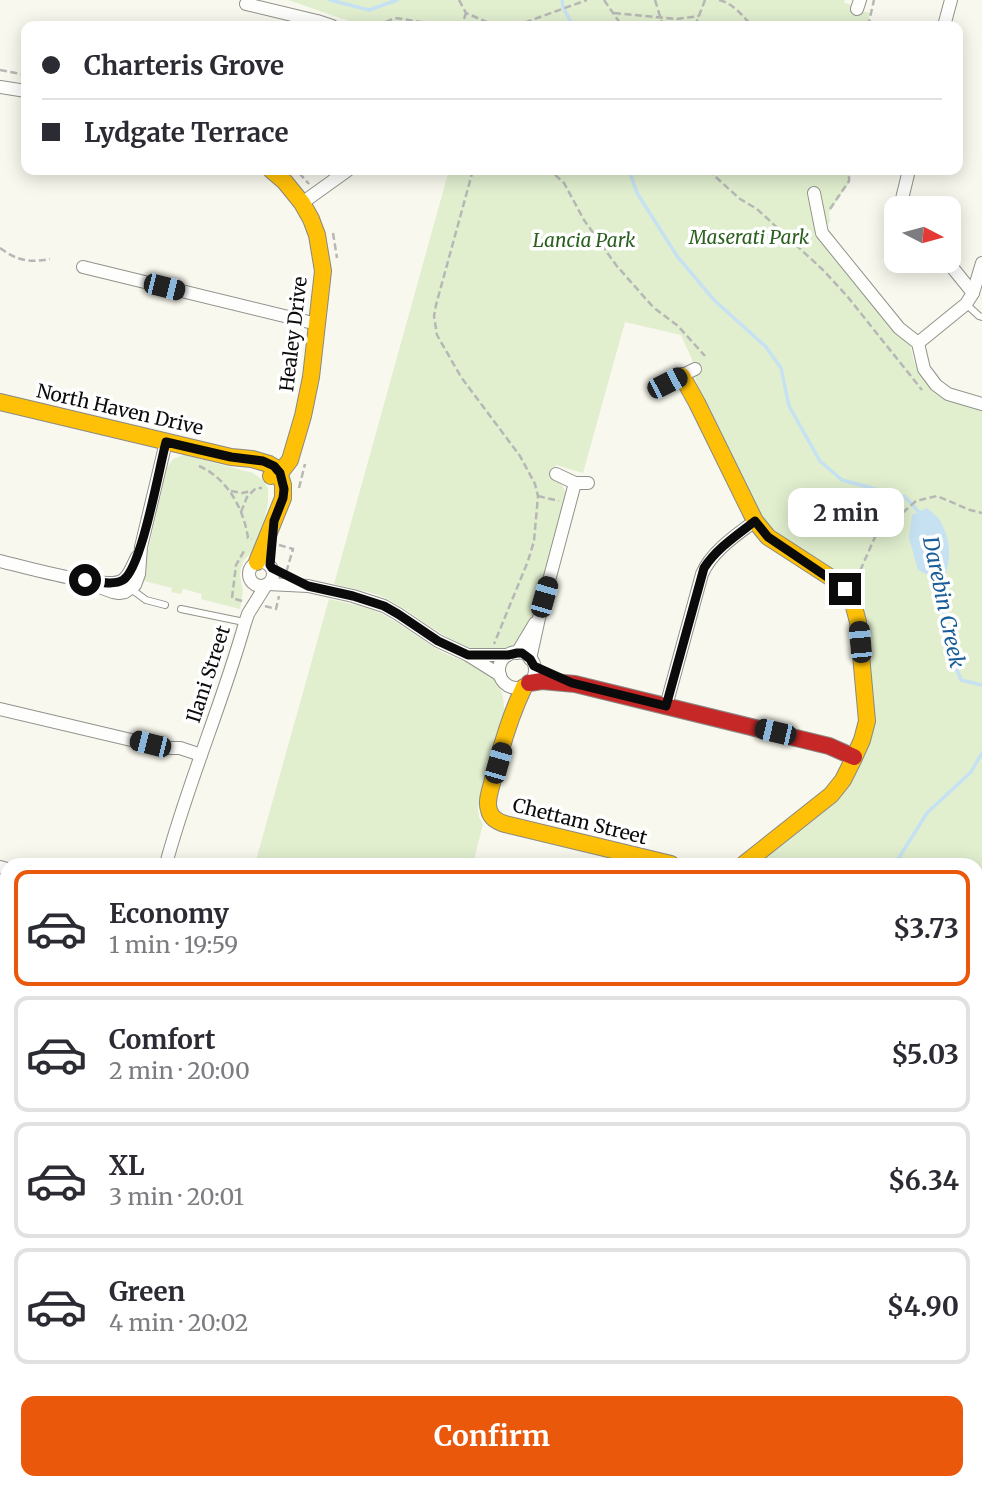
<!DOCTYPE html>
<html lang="en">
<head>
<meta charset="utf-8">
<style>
  :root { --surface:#fff; --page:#f2f2f3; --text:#2b2b33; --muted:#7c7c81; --line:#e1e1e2; --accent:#ea580c }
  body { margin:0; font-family:Merriweather,serif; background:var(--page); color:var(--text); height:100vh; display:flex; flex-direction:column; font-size:26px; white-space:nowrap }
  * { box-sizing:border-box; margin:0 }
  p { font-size:23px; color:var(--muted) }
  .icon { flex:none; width:38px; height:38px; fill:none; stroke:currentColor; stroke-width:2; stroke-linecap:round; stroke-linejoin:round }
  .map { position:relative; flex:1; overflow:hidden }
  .panel { position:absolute; left:0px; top:858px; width:984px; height:632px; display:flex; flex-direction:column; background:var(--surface); border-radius:21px 21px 0 0; box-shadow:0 4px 18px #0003 }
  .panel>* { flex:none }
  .top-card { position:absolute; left:21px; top:21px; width:942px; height:154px; border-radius:14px; box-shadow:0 4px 18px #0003; display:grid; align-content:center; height:154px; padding:0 21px; background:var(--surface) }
  .needle { width:46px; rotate:96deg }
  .fabs { position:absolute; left:884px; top:196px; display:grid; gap:14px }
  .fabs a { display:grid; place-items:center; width:77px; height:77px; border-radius:14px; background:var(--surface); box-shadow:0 4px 18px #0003; font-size:35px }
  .end { position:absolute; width:32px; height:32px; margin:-16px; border:9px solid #0b0b0b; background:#fff; box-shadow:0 0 0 4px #fff }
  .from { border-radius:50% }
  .bubble { position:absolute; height:49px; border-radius:14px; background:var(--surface); box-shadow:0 4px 18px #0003; font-size:23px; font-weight:700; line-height:49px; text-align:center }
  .car { position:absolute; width:21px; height:42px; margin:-21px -10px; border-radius:9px; box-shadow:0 0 5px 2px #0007; background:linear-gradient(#222 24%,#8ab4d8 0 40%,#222 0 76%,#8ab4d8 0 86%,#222 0) }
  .top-card b { display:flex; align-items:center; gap:24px; height:66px; font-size:26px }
  .top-card b+b { border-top:2px solid var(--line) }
  .top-card i { width:18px; height:18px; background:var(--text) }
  ul { padding:12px 0 0; list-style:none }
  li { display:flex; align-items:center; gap:21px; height:116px; margin:0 14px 10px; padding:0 7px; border:4px solid var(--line); border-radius:14px }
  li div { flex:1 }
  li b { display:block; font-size:26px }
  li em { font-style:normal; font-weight:700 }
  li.active { border-color:var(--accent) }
  li>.icon { width:63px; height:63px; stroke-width:1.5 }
  .action { display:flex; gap:14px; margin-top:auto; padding:14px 21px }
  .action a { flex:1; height:80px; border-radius:14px; background:var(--accent); color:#fff; font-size:28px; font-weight:700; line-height:80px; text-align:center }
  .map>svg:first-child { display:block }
</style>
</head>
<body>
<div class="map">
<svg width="982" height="1488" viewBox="0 0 982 1488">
  <rect width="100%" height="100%" fill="#f9f8ee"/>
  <!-- green -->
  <g fill="#e1efcf">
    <path d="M 288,0 L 845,0 L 844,3 L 853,5 L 852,9 L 870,13 L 867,26 L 413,26 L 393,23 L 386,26 L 357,26 L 349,21 Z"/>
    <path d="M 449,170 L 850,170 L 850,182 L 829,212 L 830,222 L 818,234 L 909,342 C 912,349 912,357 915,364 C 927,395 952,402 982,410 L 982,1488 L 885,1488 L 879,1482 L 976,1482 L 976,864 L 755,864 L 859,762 L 865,620 L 761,517 L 697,384 L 695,377 L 698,373 L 681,335 L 625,322 L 583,473 L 556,465 L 551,479 C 561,482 566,487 566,498 C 558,527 550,556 541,586 C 538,597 536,611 531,622 C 497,691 431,622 391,601 C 373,591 353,589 334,584 Z"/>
    <path d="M 184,455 L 253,473 L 264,481 L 268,488 L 268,503 L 260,540 L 257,547 L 244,560 L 241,567 L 240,575 L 243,592 L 240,609 L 201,599 L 202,594 L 183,589 L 181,594 L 171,592 L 172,588 L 144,581 L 147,555 L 167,468 L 173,459 Z"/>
    <path d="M 329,599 C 347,603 365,606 382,614 C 403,625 421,640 442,652 C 459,661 482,664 495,679 C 503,689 505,704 504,716 L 478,808 L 479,817 L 483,824 L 473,864 L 255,864 Z"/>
    <path d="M 83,1482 L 465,1482 L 464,1488 L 81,1488 Z"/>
  </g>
  <!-- water -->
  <path fill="#c6e2f2" d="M 927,508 C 930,511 936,515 939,519 C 953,541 952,567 939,589 L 937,588 L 930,576 L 918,570 L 909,538 L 912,515 Z"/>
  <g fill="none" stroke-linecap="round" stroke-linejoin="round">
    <!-- stream -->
    <g stroke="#c6e2f2" stroke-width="3.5">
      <path d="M 330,0 L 369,10 L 397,0"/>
      <path d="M 562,0 L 563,7 L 573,26"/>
      <path d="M 629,170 L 637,193 L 677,256 L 714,300 L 766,347 L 781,368 L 789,406 L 820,461 L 842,480 L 905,497 L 920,513"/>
      <path d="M 939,588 L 951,654 L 961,680 L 982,685"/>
      <path d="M 895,864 L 927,813 L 971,772 L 982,753"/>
      <path d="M 976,1342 L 982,1341"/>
    </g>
    <!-- lane casing -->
    <g stroke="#92928d" stroke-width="8">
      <g id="lane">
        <path d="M 966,304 L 979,316 L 982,317"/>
        <path d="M 131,589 L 146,600 L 165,605"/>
        <path d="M 181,609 L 244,622"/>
      </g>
    </g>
    <!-- street casing -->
    <g stroke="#92928d" stroke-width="14">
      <g id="street">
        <path d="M 246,4 L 317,21 L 332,26"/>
        <path d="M 857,9 L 860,0"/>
        <path d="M 944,26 L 951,0"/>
        <path d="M 0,87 L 26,91"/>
        <path d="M 814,193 L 822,233 L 899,328 L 918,343 L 924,369 L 936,385 L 948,394 L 982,404"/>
        <path d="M 302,203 L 348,170"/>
        <path d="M 905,208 L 901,203 L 909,170"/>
        <path d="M 947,261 L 973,293"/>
        <path d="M 83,267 L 317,324"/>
        <path d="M 918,343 L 966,304 L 973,293 L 982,263"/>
        <path d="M 667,383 L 695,369"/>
        <path d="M 556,474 L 575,483 L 588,483"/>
        <path d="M 0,561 C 21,566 108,591 123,580 C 130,575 133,564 137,557"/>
        <circle cx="261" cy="574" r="12"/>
        <path d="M 80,580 L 113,592 L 119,593 L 125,592 L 135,585 L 139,574 L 141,547 L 166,442"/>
        <path d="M 268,584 L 308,586 L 353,596 L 384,606 L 398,614 L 438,641 L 468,655 L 500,675"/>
        <circle cx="517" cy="670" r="18"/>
        <path d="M 517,653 L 535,623"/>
        <path d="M 468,655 L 508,655"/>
        <path d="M 530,659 L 539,618 L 575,483"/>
        <path d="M 666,706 L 702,574 C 711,552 736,535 755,521"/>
        <path d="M 0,709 L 165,748 L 180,748 L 201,755"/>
        <path d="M 166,864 C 188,782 222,705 245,623 L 248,614 L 266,585"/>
        <path d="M 0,867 L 7,869"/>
        <path d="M 0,1041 L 7,1043"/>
        <path d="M 0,1458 L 7,1433"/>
        <path d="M 879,1482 L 885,1488"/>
        <path d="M 485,1488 L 487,1482"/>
        <path d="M 615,1488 L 617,1482"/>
        <path d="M 753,1488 L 757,1482"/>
      </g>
    </g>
    <!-- slow casing -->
    <g stroke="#898884" stroke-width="18">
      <g id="slow">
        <path d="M 271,170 L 285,182 L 302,203 L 311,219 L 317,235 L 323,271 L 311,377 L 303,416 L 290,460 L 280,473 L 271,476"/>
        <path d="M 682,376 L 697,403 L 755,521 L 768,537 L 836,581 L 849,595 L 853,603 L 858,622 L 867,721 L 862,740 L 853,760 L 843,780 L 831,795 L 744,864"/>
        <path d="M 0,402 L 231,457 L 252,459 L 269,464 L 276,468 L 280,475 L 283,485 L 283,498 L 257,562"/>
        <path d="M 524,687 C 509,718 500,750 492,783 C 490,791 486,802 489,810 C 491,819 498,822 505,824 L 671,864"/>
      </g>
    </g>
    <!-- jam casing -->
    <g stroke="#898884" stroke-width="18">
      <path id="jam" d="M 529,683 L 542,681 L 575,684 L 829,746 L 854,757"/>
    </g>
    <!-- path -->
    <g stroke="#b7b7b5" stroke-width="2.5" stroke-dasharray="7 3.5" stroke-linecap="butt">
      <path d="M 459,0 L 466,13 L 496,26"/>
      <path d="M 604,0 L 622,26"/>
      <path d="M 655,0 L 663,26"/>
      <path d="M 719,0 C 734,4 742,15 752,26"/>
      <path d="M 614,13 L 677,19 L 699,16"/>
      <path d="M 376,26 L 395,18 L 449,26"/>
      <path d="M 457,26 L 463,22 L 466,13"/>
      <path d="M 515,26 L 587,0"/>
      <path d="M 695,26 L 705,0"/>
      <path d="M 868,26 L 874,0"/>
      <path d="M 0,70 L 26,75"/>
      <path d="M 473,170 L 436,305 L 434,316 L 437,335 L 461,377 L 520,456 L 535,484 L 538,496 L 534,541 L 528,561 L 494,644"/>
      <path d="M 546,170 L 553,173 L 564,183 L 584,220 L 616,265 L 653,307 L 678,326 L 705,356"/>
      <path d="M 708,170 L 740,199 L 757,209 L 823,270 L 847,296 L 922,390"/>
      <path d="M 299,173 L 309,184"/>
      <path d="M 830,209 L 849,181 L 849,170"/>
      <path d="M 333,233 L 337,258"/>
      <path d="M 0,248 C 18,261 29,263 50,259"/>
      <path d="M 199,466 C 227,478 244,509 248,538 L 252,539"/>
      <path d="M 299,488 L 305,464"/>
      <path d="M 231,491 L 242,493 L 252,491"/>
      <path d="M 538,496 L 559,501"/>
      <path d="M 241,512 L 247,497 L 256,488 L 262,488"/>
      <path d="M 279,545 L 293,549 L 286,573"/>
      <path d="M 856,580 L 875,537 L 916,501 L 937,496 L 970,510 L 982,513"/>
      <path d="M 242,601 L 232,598 L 236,565 L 244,551"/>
      <path d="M 265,606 L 276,609 L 279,596"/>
    </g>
    <!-- lane -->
    <use href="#lane" stroke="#fefefc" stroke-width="6"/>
    <!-- street -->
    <use href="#street" stroke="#fefefc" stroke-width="12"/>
    <!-- slow -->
    <use href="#slow" stroke="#ffc107" stroke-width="16"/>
    <!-- jam -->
    <use href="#jam" stroke="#c62828" stroke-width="16"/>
  </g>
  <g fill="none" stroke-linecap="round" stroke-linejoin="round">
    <!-- route -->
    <path stroke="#0b0b0b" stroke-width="9" d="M 85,580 C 96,581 113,586 123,580 C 142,568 159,468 166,442 L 231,457 L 263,461 L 274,466 L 280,473 L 284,489 L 283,498 L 274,521 L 270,565 L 272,568 L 308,586 L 353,596 L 384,606 L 398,614 L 438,641 L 468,655 L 508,655 L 517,653 L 522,653 L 530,659 L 534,666 L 572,683 L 666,706 L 704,568 C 716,549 737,535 755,521 L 768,537 L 845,589"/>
  </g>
  <g text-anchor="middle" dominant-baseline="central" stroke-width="7" stroke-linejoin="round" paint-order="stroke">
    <!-- park labels -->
    <g font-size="19" font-style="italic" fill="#2b601e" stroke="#fff">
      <text x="749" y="237">Maserati Park</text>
      <text x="584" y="240">Lancia Park</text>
    </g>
    <!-- street labels -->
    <g font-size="19" fill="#0b0b0b" stroke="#fff">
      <text transform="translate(293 334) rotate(-83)">Healey Drive</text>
      <text transform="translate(120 409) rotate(13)">North Haven Drive</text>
      <text transform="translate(208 674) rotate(-72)">Ilani Street</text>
      <text transform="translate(580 821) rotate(14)">Chettam Street</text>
    </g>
    <!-- water labels -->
    <g font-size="21" font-style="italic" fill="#195e98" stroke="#fff">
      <text transform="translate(944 602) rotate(78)">Darebin Creek</text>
    </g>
  </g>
</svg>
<div class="fabs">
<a><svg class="needle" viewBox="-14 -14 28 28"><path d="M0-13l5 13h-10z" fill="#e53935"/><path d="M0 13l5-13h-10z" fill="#7c7c81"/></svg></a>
</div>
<i class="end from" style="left:85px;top:580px"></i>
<i class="end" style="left:845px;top:589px"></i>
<div class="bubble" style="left:788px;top:488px;width:116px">2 min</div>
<i class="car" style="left:164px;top:287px;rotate:104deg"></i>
<i class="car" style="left:667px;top:383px;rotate:63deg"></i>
<i class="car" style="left:544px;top:597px;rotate:16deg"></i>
<i class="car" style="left:860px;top:642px;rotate:355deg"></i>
<i class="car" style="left:775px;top:732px;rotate:283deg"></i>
<i class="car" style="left:150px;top:744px;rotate:284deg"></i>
<i class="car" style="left:498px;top:763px;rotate:16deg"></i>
<div class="top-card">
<b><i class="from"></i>Charteris Grove</b>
<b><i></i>Lydgate Terrace</b>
</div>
<section class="panel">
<ul>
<li class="active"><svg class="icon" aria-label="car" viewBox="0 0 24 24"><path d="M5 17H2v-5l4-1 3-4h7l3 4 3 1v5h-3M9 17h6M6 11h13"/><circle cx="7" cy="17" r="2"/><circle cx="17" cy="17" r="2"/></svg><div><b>Economy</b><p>1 min · 19:59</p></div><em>$3.73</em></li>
<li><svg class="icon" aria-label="car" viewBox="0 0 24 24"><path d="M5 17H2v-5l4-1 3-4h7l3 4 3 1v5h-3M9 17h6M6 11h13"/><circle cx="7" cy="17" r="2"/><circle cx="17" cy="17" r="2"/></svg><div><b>Comfort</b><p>2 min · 20:00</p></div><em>$5.03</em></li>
<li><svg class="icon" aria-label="car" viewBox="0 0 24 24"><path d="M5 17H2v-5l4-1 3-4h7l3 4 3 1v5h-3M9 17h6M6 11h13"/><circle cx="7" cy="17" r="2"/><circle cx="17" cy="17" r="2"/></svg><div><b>XL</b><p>3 min · 20:01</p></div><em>$6.34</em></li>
<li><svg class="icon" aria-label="car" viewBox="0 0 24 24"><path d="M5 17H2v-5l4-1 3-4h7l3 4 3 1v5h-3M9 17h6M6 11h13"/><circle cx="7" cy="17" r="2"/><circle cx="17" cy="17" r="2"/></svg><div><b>Green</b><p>4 min · 20:02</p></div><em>$4.90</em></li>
</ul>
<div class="action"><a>Confirm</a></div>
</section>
</div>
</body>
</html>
